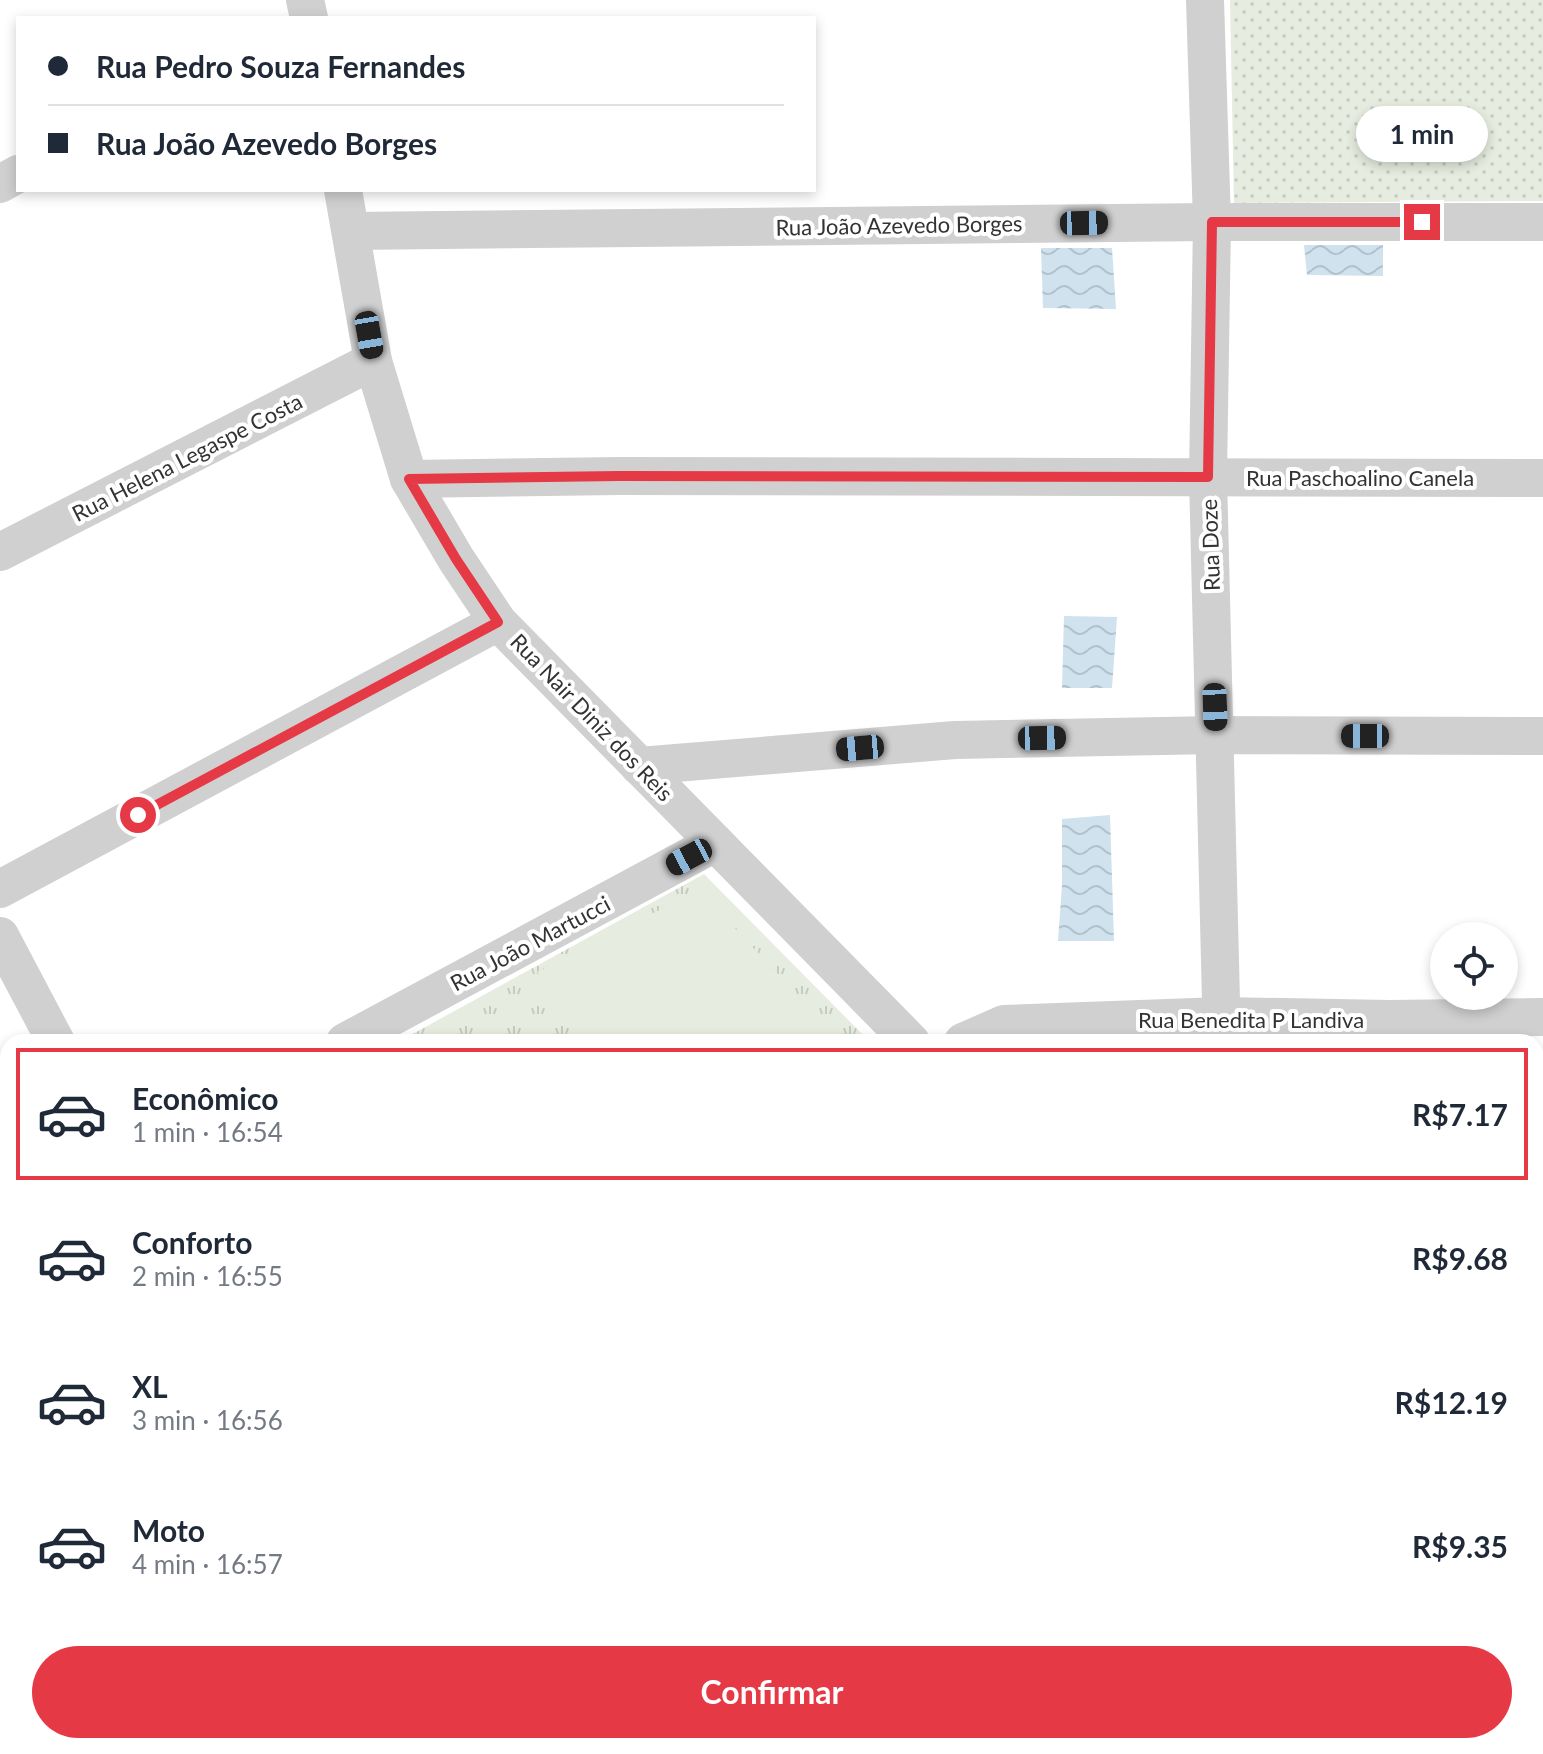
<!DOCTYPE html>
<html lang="pt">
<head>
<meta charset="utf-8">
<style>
  :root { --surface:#fff; --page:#f2f2f3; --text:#1f2937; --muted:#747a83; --line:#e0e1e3; --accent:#e63946 }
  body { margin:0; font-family:Lato,sans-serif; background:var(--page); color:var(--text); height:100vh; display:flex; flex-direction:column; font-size:30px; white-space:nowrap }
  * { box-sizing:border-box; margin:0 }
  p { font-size:26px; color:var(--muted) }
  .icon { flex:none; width:44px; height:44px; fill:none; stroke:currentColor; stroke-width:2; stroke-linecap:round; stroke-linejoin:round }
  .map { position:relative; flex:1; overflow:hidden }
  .panel { position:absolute; left:0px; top:1034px; width:1544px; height:720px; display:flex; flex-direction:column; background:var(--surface); border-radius:24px 24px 0 0; box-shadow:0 4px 12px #0003 }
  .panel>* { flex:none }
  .guide { position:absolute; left:16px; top:16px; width:800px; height:176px; border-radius:0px; box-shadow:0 4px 12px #0003; display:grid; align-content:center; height:176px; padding:0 32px; background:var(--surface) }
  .buttons { position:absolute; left:1430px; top:922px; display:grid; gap:16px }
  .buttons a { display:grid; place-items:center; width:88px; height:88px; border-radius:50%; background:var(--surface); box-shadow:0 4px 12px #0003; font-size:40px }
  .end { position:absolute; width:36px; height:36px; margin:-18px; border:10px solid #e63946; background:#fff; box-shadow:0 0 0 4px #fff }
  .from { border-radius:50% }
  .bubble { position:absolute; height:56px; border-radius:28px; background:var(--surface); box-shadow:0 4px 12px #0003; font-size:26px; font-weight:700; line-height:56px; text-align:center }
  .car { position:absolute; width:24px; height:48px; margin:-24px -12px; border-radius:10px; box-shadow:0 0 6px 2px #0007; background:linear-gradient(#222 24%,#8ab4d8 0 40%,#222 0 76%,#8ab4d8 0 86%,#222 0) }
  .guide b { display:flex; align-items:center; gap:28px; height:76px; font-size:30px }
  .guide b+b { border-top:2px solid var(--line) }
  .guide i { width:20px; height:20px; background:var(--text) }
  ul { padding:14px 0 0; list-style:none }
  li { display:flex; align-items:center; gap:24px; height:132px; margin:0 16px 12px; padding:0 16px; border:4px solid transparent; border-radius:0px }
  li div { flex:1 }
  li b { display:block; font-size:30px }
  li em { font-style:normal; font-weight:700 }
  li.current { border-color:var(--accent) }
  li>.icon { width:72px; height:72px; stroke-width:1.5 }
  .button { display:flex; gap:16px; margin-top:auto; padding:16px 32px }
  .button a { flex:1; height:92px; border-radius:48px; background:var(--accent); color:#fff; font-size:32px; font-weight:700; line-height:92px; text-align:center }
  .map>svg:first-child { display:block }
</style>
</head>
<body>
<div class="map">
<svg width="1543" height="1754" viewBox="0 0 1543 1754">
  <defs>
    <pattern id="grass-tufts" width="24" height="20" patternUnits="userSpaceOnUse" patternTransform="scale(2)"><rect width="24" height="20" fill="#e6ecdf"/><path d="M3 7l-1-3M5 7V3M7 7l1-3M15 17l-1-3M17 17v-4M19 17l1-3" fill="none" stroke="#c6cbc0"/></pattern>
    <pattern id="park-dots" width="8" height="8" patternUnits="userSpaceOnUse" patternTransform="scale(2)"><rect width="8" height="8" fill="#e6ecdf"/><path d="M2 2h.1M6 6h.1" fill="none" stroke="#c6cbc0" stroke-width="1.8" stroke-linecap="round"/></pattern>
    <pattern id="water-waves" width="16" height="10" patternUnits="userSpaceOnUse" patternTransform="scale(2)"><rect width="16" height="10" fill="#cfe2ee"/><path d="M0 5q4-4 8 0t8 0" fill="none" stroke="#b2c2cd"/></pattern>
  </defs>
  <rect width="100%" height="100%" fill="#fff"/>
  <!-- grass -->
  <g fill="url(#grass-tufts)">
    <path d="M 704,874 L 870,1042 L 398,1042 Z"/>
    <path d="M 752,1746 L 797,1746 L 801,1754 L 738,1754 Z"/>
  </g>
  <!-- park -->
  <path fill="url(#park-dots)" d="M 1230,0 L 1543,0 L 1543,201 L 1234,203 Z"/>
  <!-- pitch -->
  <path fill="#e6ecdf" d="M 699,890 L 842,1042 L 601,1042 L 537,972 Z"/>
  <!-- water -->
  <g fill="url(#water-waves)">
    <path d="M 1383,245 L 1383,276 L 1307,275 L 1304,245 Z"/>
    <path d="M 1041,248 L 1112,248 L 1116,309 L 1043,308 Z"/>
    <path d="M 1064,616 L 1117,617 L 1112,688 L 1062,688 Z"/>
    <path d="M 1110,815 L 1114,941 L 1058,941 L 1062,885 L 1062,819 Z"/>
  </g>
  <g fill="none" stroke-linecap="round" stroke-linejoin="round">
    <!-- minor -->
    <g stroke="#d0d0d0" stroke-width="38">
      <path d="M 305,0 L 309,18"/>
      <path d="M 1205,0 L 1212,222 L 1208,477 L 1222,1042"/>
      <path d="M 0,184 L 18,174"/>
      <path d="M 343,190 L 373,361 L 409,479 L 456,559 L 498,622 L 911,1042"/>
      <path d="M 351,231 L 1212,222 L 1543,222"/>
      <path d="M 409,479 L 619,476 L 1543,478"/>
      <path d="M 0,552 L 373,361"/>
      <path d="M 639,766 L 955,740 L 1216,735 L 1543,736"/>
      <path d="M 0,889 L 498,622"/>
      <path d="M 0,936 L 56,1042"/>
      <path d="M 345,1042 L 715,843"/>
      <path d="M 963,1042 L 1004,1024 L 1222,1016 L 1390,1019 L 1543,1017"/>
      <path d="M 0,1224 L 8,1220"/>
      <path d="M 1536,1274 L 1543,1274"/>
      <path d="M 1536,1538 L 1543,1538"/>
      <path d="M 0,1594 L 8,1590"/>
      <path d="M 1536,1705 L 1543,1713"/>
      <path d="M 177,1746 L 182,1754"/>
      <path d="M 824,1746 L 829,1754"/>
      <path d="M 379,1754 L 394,1746"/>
      <path d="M 1034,1754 L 1049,1746"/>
    </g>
  </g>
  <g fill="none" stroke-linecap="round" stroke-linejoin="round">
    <!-- route -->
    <path stroke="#e63946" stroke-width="10" d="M 138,815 L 498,622 L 456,559 L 409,479 L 619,476 L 1208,477 L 1212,222 L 1422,222"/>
  </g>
  <g text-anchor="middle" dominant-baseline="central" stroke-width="8" stroke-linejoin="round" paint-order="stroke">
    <!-- street labels -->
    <g font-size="22" fill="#333" stroke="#fff">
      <text transform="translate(899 225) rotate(-1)">Rua João Azevedo Borges</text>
      <text transform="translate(187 457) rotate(-27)">Rua Helena Legaspe Costa</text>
      <text x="1360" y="477">Rua Paschoalino Canela</text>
      <text transform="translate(1210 545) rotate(-92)">Rua Doze</text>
      <text transform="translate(592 717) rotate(46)">Rua Nair Diniz dos Reis</text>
      <text transform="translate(530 943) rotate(-28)">Rua João Martucci</text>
      <text x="1251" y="1019">Rua Benedita P Landiva</text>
    </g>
  </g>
</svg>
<div class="buttons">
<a><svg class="icon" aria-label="locate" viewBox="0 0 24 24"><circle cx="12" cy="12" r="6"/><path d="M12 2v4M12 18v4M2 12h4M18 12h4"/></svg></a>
</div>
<i class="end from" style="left:138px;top:815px"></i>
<i class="end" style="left:1422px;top:222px"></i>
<div class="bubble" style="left:1356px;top:106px;width:132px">1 min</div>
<i class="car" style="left:1084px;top:223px;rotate:89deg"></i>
<i class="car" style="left:369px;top:335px;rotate:170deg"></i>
<i class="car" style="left:1215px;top:707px;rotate:178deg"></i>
<i class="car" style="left:1365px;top:736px;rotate:270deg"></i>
<i class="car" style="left:1042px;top:738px;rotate:89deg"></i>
<i class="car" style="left:860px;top:748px;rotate:265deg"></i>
<i class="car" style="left:689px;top:857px;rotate:242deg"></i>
<div class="guide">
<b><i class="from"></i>Rua Pedro Souza Fernandes</b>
<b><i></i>Rua João Azevedo Borges</b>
</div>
<section class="panel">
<ul>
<li class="current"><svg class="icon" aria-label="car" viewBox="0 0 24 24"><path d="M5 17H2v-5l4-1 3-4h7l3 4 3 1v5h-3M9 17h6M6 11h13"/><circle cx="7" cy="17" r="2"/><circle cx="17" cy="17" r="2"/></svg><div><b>Econômico</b><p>1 min · 16:54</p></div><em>R$7.17</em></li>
<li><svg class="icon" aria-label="car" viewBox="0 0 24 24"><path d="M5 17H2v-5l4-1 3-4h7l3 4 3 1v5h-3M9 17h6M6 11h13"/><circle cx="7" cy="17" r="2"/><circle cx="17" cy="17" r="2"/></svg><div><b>Conforto</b><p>2 min · 16:55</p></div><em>R$9.68</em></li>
<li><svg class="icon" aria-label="car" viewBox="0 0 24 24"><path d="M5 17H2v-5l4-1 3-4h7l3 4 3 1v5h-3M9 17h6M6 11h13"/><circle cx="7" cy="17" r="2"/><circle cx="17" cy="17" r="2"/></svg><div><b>XL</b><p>3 min · 16:56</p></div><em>R$12.19</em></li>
<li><svg class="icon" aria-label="car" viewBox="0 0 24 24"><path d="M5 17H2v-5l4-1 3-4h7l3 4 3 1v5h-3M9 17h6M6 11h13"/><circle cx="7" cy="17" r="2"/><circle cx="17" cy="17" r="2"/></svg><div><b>Moto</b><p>4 min · 16:57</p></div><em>R$9.35</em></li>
</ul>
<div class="button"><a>Confirmar</a></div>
</section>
</div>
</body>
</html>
